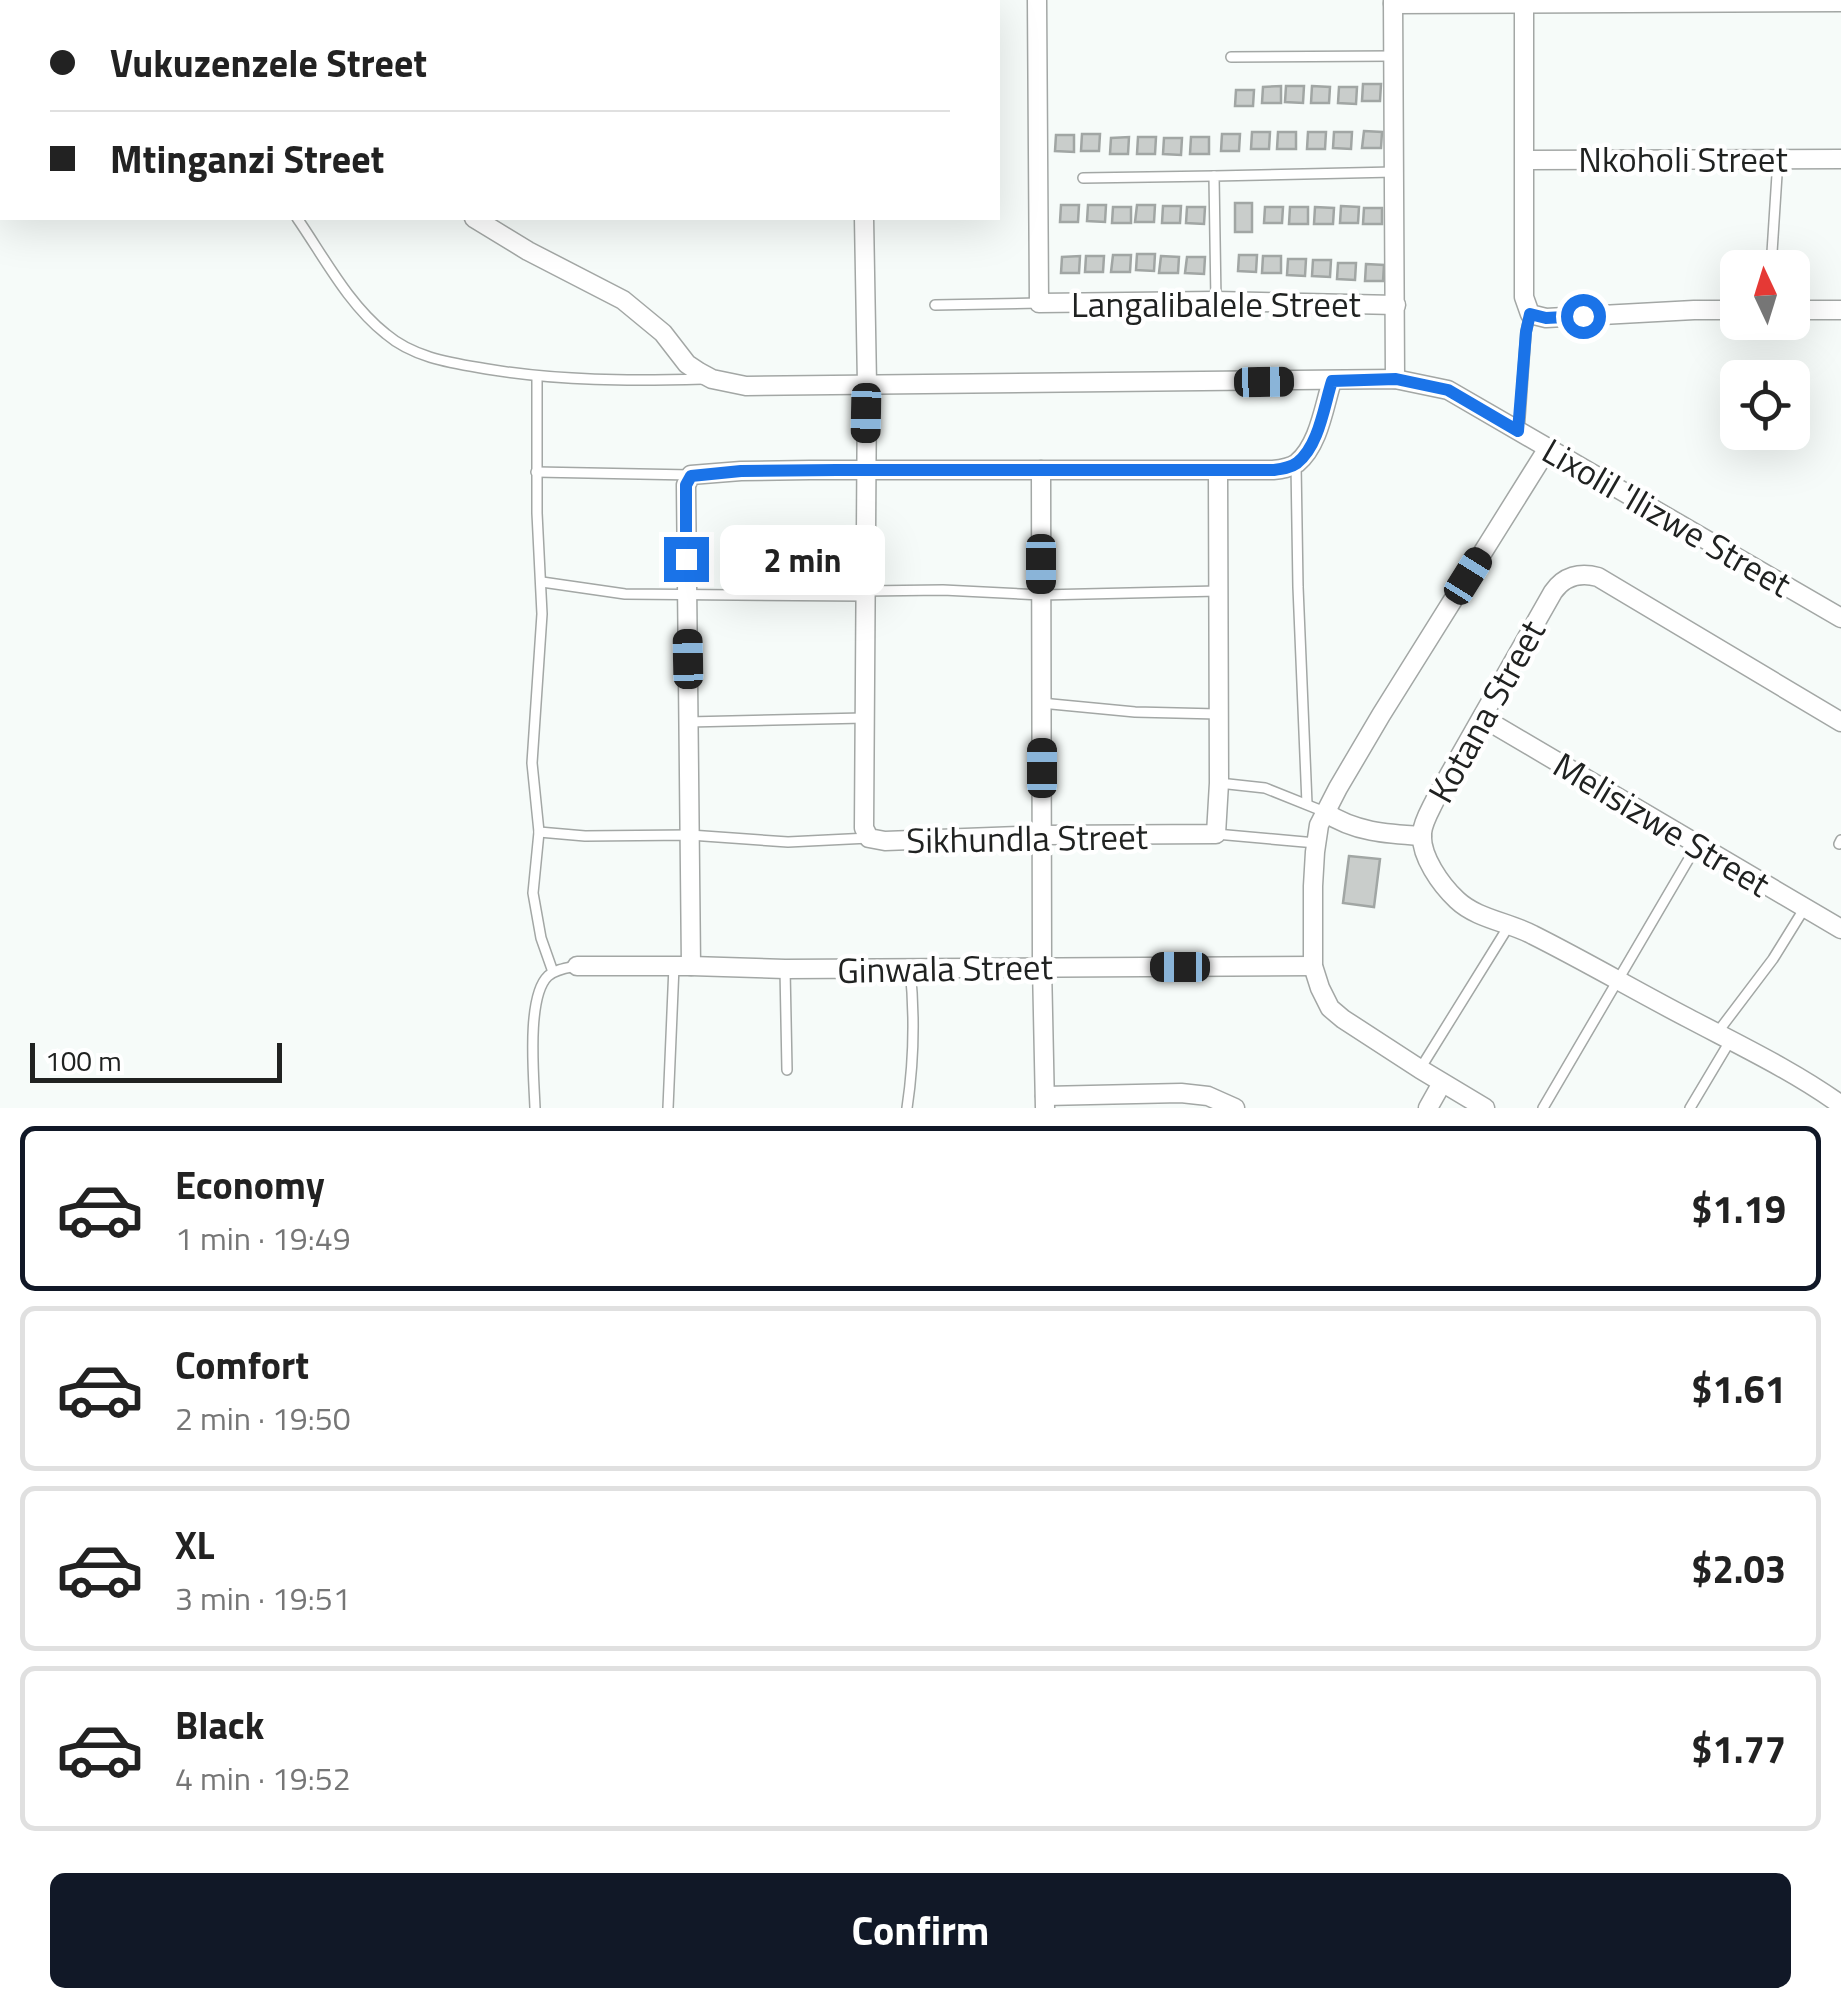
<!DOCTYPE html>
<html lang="en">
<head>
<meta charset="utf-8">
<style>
  :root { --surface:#fff; --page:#f6f6f6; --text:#222; --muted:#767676; --line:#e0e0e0; --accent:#111827 }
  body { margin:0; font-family:"Titillium Web",sans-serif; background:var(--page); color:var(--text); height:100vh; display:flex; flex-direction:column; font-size:38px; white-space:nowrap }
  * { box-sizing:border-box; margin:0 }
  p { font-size:32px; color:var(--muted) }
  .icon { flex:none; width:55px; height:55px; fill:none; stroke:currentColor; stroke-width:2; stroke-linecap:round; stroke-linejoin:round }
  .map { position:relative; height:1108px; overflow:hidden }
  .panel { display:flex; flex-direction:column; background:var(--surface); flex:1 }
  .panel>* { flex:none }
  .top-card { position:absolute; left:0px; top:0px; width:1000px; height:220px; box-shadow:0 10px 40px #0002; display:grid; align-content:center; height:220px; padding:0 50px; background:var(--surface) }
  .needle { width:65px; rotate:356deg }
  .controls { position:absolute; left:1720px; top:250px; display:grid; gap:20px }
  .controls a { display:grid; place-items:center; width:90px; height:90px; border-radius:15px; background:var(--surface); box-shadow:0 10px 40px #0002; font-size:50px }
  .scale { position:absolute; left:30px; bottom:25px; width:252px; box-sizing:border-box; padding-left:10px; border:5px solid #202221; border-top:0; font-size:28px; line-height:35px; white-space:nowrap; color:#202221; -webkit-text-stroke:8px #fff; paint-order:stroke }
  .end { position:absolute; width:45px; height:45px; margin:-22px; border:12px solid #1a73e8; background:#fff; box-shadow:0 0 0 5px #fff }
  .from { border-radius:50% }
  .bubble { position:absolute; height:70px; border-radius:15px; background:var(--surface); box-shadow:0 10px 40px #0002; font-size:32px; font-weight:700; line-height:70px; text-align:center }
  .car { position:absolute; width:30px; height:60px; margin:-30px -15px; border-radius:12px; box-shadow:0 0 8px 2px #0007; background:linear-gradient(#222 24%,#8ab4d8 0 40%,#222 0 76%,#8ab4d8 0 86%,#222 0) }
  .top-card b { display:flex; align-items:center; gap:35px; height:95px; font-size:38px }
  .top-card b+b { border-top:2px solid var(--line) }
  .top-card i { width:25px; height:25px; background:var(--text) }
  ul { padding:18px 0 0; list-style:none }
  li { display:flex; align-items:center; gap:30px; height:165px; margin:0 20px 15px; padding:0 30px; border:5px solid var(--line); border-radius:15px }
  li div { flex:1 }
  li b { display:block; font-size:38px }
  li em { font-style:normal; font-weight:700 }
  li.selected { border-color:var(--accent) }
  li>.icon { width:90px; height:90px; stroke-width:1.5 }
  .action { display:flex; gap:20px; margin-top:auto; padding:20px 50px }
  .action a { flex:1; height:115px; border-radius:15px; background:var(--accent); color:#fff; font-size:40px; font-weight:700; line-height:115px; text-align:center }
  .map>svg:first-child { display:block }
</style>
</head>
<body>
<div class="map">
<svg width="1841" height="1108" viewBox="0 0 1841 1108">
  <rect width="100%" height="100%" fill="#f6fbf9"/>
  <!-- building -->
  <g fill="#c9cdcb" stroke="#a1a6a4" stroke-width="2.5">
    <path d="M 1363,84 L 1381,84 L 1380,101 L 1362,101 Z"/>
    <path d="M 1281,86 L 1281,103 L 1262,103 L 1263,87 Z"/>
    <path d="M 1286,86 L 1304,86 L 1303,103 L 1285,102 Z"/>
    <path d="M 1312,86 L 1330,87 L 1329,103 L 1311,103 Z"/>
    <path d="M 1339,87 L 1357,87 L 1356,104 L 1338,103 Z"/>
    <path d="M 1236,90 L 1254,90 L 1253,106 L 1235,106 Z"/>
    <path d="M 1364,131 L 1382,132 L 1381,148 L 1362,148 Z"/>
    <path d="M 1252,132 L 1270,132 L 1269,149 L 1251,149 Z"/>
    <path d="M 1278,132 L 1296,132 L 1296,149 L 1277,149 Z"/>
    <path d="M 1308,132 L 1326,132 L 1325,149 L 1307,149 Z"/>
    <path d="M 1334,132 L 1352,132 L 1351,149 L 1333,148 Z"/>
    <path d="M 1082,134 L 1100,134 L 1099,151 L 1081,151 Z"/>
    <path d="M 1222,134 L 1240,134 L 1239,151 L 1221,151 Z"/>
    <path d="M 1056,135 L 1074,135 L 1074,152 L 1055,151 Z"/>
    <path d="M 1129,137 L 1128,154 L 1110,154 L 1111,138 Z"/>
    <path d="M 1138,137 L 1156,137 L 1155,154 L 1137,154 Z"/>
    <path d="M 1191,137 L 1209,137 L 1209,154 L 1190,154 Z"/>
    <path d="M 1164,138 L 1182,138 L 1181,155 L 1163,154 Z"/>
    <rect x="1235" y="203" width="17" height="29"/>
    <path d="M 1061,205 L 1079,205 L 1078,222 L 1060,222 Z"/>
    <path d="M 1088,205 L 1106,205 L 1105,222 L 1087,221 Z"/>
    <path d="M 1137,205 L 1155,205 L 1154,222 L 1135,222 Z"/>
    <path d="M 1163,206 L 1181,206 L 1180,223 L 1162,223 Z"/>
    <path d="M 1341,206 L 1359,207 L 1358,223 L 1340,223 Z"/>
    <path d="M 1113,207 L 1131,207 L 1131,223 L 1112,223 Z"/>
    <path d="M 1187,207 L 1205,207 L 1204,224 L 1186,223 Z"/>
    <path d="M 1265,207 L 1283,207 L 1282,223 L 1264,223 Z"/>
    <path d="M 1290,207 L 1308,207 L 1308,224 L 1289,224 Z"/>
    <path d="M 1315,207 L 1334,208 L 1333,224 L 1314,224 Z"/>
    <path d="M 1364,208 L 1382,208 L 1382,224 L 1363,224 Z"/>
    <path d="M 1137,254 L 1155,254 L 1154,271 L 1136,270 Z"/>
    <path d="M 1113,255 L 1131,255 L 1130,272 L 1111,272 Z"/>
    <path d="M 1239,255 L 1257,255 L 1256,272 L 1238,271 Z"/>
    <path d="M 1080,256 L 1079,273 L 1061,273 L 1062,257 Z"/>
    <path d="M 1086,256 L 1104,256 L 1103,272 L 1085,272 Z"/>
    <path d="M 1161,256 L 1179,257 L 1178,273 L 1159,273 Z"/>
    <path d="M 1263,256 L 1281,256 L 1281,273 L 1262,273 Z"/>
    <path d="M 1187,257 L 1205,257 L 1204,274 L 1185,273 Z"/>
    <path d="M 1288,259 L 1306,259 L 1305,276 L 1287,275 Z"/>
    <path d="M 1313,260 L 1331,260 L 1330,277 L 1312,276 Z"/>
    <path d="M 1338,263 L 1356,263 L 1355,280 L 1337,279 Z"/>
    <path d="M 1366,264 L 1384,265 L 1383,281 L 1365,281 Z"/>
    <path d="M 1349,856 L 1380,859 L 1374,907 L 1343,903 Z"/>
  </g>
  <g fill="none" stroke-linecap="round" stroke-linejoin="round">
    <!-- service casing -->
    <g stroke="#a3a7a5" stroke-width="12">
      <g id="service">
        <path d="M 151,2 L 153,0"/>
        <path d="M 1231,57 L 1393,56"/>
        <path d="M 1083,178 L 1214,176"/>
        <path d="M 297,218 C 324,257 348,304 386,334 C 414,358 452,363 487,369 C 559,381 630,381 703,379"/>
        <path d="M 1771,268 L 1778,159"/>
        <path d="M 1216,301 L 1214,176 L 1394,172"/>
        <path d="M 935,305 L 1039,303"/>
        <path d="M 537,376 L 537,513 L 542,614 L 532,763 L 539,832 L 533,893 L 541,938 L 553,972"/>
        <path d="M 1519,431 L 1526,332 L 1530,314"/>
        <path d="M 1296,464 L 1298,587 L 1307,804"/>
        <path d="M 536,472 L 691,475"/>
        <path d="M 542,582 L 625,594 L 864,596"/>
        <path d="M 865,591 L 943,590 L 1041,595 L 1218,591"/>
        <path d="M 1041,703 L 1135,712 L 1218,714"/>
        <path d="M 688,722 L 864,718"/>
        <path d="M 1219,783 L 1265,788 L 1325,812"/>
        <path d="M 539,832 L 585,836 L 690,835 L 788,842 L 869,838"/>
        <path d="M 1216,834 L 1316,843"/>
        <path d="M 1839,844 L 1841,840"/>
        <path d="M 785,969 L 787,1070"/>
        <path d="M 1717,1033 L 1773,959 L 1804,909"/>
        <path d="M 1420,1069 L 1510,924"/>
        <path d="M 535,1108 C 534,1078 526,997 548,976 C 556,969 567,968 577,966"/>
        <path d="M 668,1108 L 674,966"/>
        <path d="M 907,1108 C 914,1061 915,1016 910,968"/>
        <path d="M 1543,1108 L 1697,845"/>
        <path d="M 1690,1108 L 1730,1041"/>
      </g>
    </g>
    <!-- minor casing -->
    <g stroke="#a3a7a5" stroke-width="21">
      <g id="minor">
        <path d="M 72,0 L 75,2"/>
        <path d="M 861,0 L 861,2"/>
        <path d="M 1037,0 L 1039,303 L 1216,301 L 1396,305"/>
        <path d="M 1393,0 L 1395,379"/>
        <path d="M 1524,0 L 1524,297 L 1530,314 L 1546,318 L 1694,310 L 1738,310"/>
        <path d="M 1393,4 L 1841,2"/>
        <path d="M 1525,160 L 1841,159"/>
        <path d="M 474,218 L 528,251 L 623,300 L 663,333 L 687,364 L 699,372 L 712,379 L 746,386 L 1395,379 L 1448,390 L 1841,618"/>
        <path d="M 864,218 L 867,384 L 864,828 L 869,838 L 885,841 L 1042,835 L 1216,834 L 1219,783 L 1218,471"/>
        <path d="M 1792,310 L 1841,310"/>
        <path d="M 1041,470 L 1042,966 L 1045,1108"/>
        <path d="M 1483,718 L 1841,929"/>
        <path d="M 1841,722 L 1598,577 C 1580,572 1564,576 1553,592 L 1436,798 C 1431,809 1423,821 1422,833 C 1420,856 1441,885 1457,900 C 1477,919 1509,922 1533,935 C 1585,961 1636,991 1688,1018 C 1739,1045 1794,1071 1841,1105"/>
        <path d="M 1325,812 C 1354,832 1387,834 1422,836"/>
        <path d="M 577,966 L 691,966 L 785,969 L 1313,966"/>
        <path d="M 691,966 L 686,485 L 691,475 L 741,471 L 810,470 L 1273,470 C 1282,469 1290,468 1297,463 C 1319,445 1324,406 1332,381"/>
        <path d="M 1045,1096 L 1181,1093 L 1208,1096 L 1235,1108"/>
        <path d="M 1428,1108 L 1442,1083"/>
        <path d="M 1485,1108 L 1420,1069 L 1343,1019 L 1330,1008 L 1320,988 L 1313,966 L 1313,886 L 1315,852 L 1319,825 L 1338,788 L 1381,715 L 1548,448"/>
      </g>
    </g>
    <!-- service -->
    <use href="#service" stroke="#fff" stroke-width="9"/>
    <!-- minor -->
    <use href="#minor" stroke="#fff" stroke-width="18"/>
  </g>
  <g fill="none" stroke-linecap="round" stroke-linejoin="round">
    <!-- route -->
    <path stroke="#1a73e8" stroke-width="12" d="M 686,559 L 686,485 L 691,476 L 741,471 L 837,470 L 1274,470 C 1282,469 1290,468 1297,463 C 1319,446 1324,406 1332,381 L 1396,379 L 1448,390 L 1518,431 L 1526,332 L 1530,314 L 1546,318 L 1583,316"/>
  </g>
  <g text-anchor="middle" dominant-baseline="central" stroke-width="9" stroke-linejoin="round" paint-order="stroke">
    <!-- street labels -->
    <g font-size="35" fill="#202221" stroke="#fff">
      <text x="1683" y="159">Nkoholi Street</text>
      <text x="1216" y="304">Langalibalele Street</text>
      <text transform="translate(1667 517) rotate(30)">Lixolil 'Ilizwe Street</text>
      <text transform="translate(1486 711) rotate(-61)">Kotana Street</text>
      <text transform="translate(1662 824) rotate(31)">Melisizwe Street</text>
      <text transform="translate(1027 838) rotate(-1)">Sikhundla Street</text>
      <text transform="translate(945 968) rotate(-1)">Ginwala Street</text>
    </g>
  </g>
</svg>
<div class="controls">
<a><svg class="needle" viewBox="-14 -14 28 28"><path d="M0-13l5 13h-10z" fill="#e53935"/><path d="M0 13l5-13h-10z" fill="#767676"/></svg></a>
<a><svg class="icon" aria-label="locate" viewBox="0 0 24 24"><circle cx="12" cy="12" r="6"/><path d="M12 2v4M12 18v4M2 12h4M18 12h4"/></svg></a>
</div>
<div class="scale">100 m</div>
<i class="end from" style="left:1583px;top:316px"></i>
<i class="end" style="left:686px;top:559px"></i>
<div class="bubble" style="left:720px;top:525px;width:165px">2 min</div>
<i class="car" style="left:1264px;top:382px;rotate:89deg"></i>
<i class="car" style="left:866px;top:413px;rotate:181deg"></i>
<i class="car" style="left:1041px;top:564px;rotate:180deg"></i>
<i class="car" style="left:1468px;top:576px;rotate:32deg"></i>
<i class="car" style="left:688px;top:659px;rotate:359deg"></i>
<i class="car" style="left:1042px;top:768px;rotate:0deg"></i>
<i class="car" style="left:1180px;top:967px;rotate:270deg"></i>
<div class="top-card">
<b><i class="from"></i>Vukuzenzele Street</b>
<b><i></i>Mtinganzi Street</b>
</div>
</div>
<section class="panel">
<ul>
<li class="selected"><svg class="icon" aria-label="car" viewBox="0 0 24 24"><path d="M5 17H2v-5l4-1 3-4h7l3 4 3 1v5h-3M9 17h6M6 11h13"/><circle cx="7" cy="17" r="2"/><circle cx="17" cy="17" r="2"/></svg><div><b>Economy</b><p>1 min · 19:49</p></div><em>$1.19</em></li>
<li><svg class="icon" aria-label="car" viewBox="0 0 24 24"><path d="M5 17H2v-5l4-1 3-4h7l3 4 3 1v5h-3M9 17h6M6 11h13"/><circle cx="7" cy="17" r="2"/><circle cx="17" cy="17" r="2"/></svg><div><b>Comfort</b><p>2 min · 19:50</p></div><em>$1.61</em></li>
<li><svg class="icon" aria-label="car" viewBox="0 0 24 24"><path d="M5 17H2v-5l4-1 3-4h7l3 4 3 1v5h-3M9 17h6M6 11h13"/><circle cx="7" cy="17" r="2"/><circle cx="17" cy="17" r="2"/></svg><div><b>XL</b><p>3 min · 19:51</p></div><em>$2.03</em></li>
<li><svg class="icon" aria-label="car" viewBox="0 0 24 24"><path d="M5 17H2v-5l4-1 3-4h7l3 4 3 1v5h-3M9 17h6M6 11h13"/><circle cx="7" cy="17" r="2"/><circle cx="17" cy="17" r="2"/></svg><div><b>Black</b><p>4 min · 19:52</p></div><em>$1.77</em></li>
</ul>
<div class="action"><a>Confirm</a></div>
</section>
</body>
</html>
